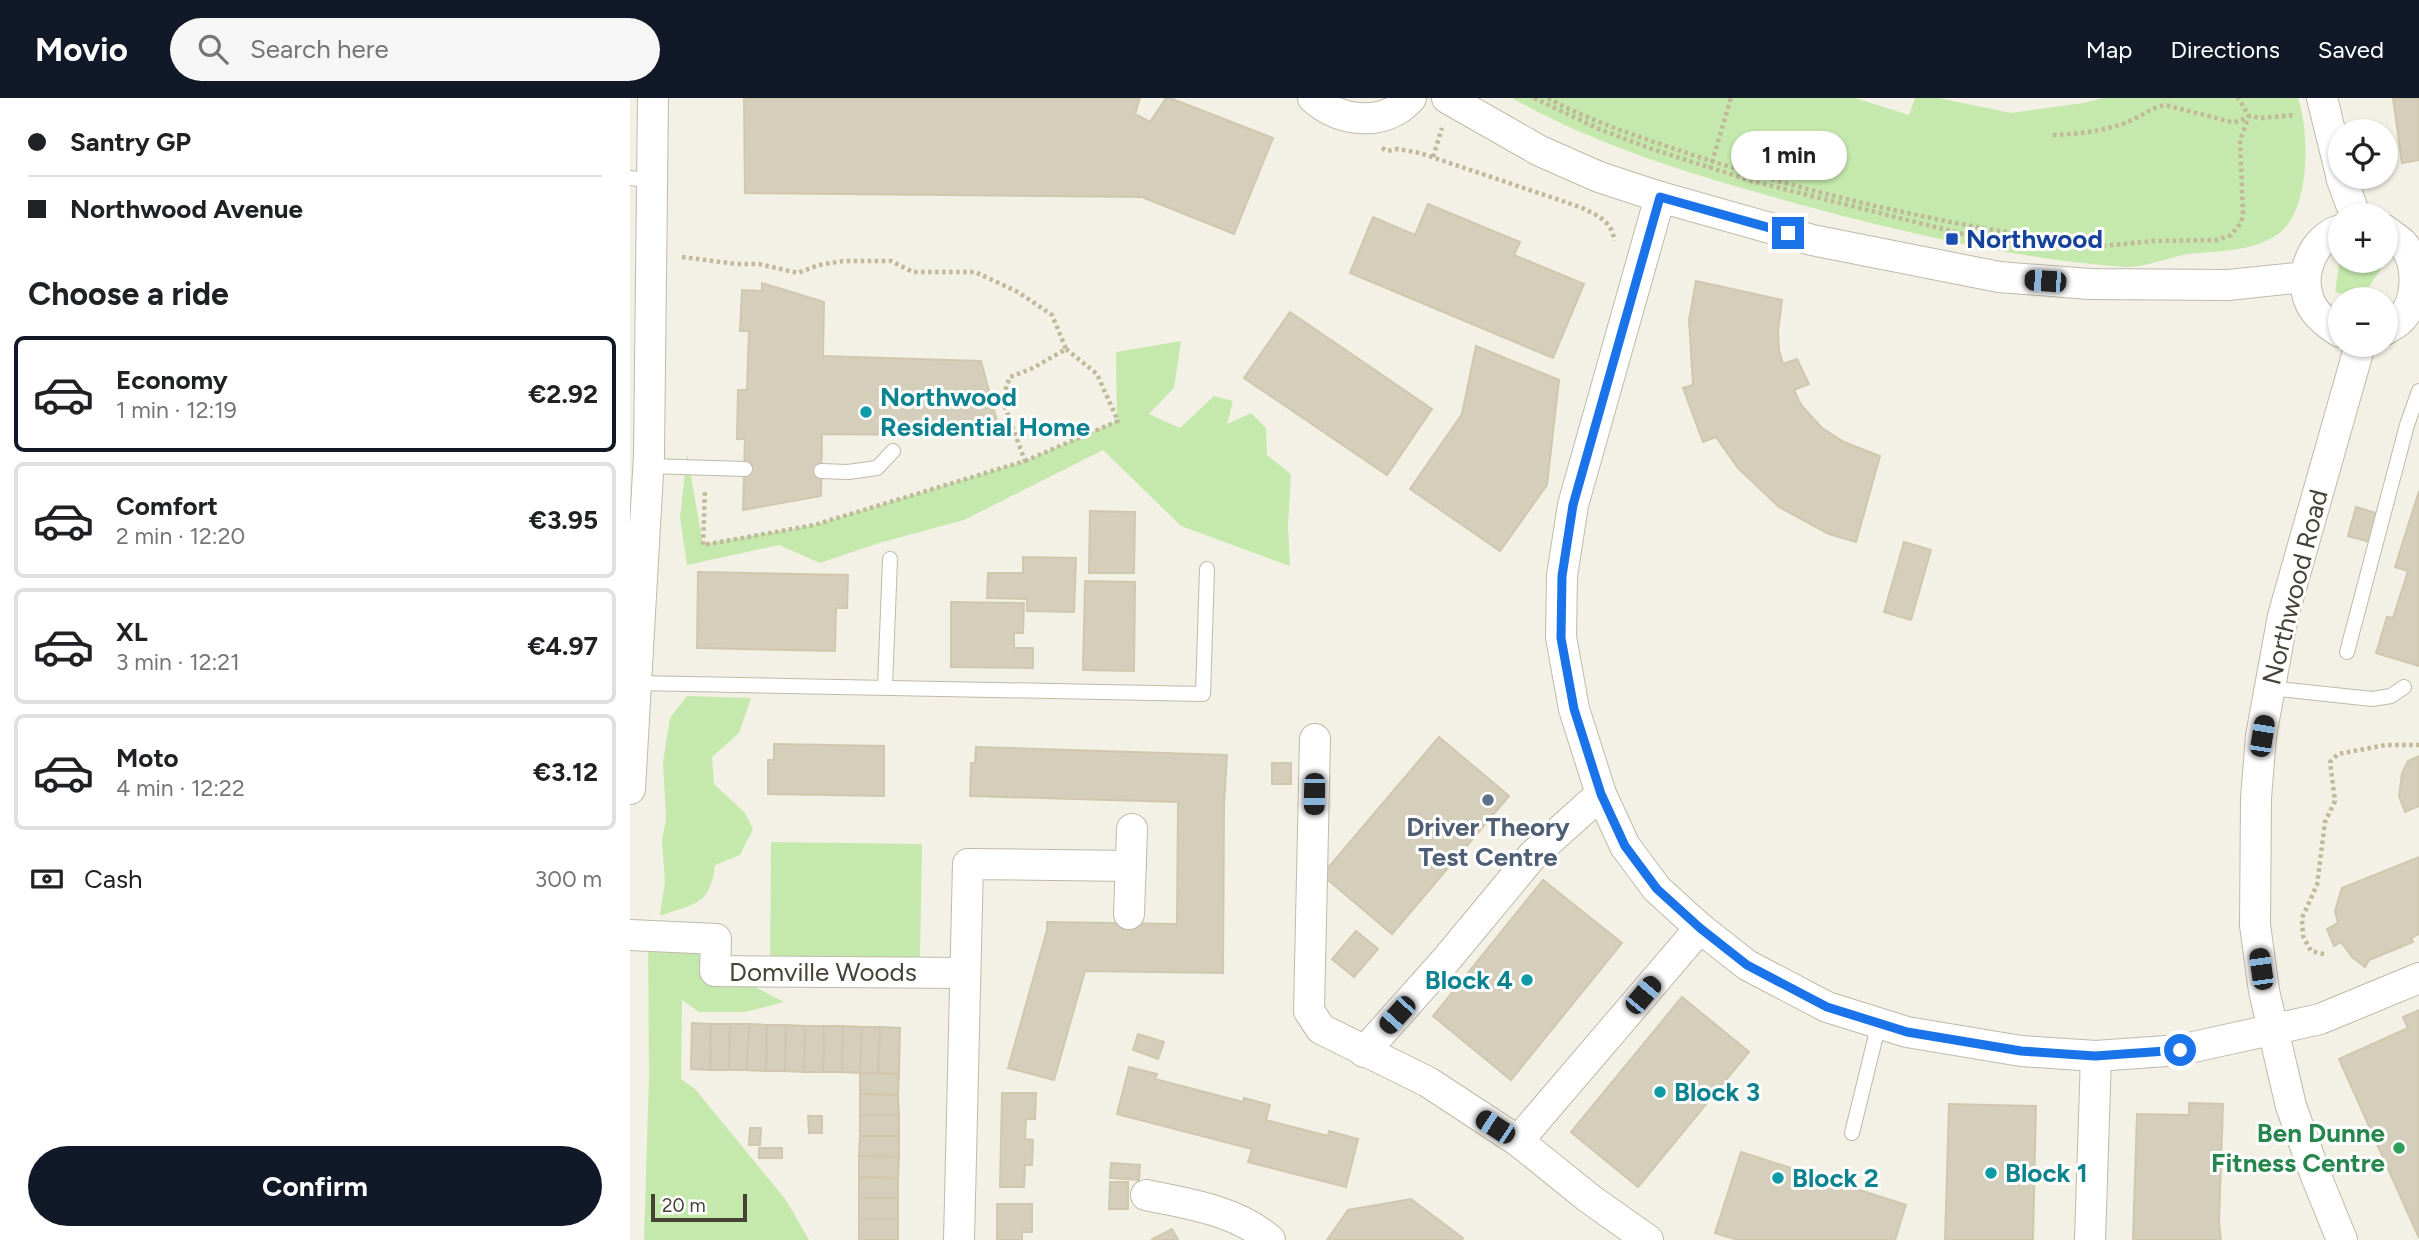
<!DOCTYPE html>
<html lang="en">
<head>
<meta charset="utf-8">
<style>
  :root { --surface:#fff; --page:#f6f6f6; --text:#202124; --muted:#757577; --line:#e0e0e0; --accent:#111827 }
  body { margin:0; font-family:Figtree,sans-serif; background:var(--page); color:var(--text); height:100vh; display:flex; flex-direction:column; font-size:26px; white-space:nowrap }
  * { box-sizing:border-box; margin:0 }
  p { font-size:23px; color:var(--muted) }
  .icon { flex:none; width:38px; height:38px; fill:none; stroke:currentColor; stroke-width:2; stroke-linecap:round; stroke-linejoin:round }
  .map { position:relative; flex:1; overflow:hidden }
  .drawer { display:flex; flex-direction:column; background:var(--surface); width:630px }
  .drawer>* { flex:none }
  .top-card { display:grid; align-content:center; height:154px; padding:0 28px; background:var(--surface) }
  .buttons { position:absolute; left:1698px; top:21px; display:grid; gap:14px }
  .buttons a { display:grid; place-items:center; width:70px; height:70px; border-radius:50%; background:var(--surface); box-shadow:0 2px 5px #0004; font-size:35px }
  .scale { position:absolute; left:21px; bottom:18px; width:96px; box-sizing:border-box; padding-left:7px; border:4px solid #464235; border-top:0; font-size:19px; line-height:24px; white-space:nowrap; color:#464235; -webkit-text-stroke:5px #fff; paint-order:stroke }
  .end { position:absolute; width:32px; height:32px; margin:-16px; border:9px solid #1a73e8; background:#fff; box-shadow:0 0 0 4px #fff }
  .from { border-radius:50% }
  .bubble { position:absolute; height:49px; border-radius:24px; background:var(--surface); box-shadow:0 2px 5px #0004; font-size:23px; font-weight:700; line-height:49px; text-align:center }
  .car { position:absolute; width:21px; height:42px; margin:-21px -10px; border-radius:9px; box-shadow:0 0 5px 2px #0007; background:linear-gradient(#222 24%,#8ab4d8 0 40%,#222 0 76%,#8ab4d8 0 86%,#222 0) }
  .top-card b { display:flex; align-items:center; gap:24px; height:66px; font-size:26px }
  .top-card b+b { border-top:2px solid var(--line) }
  .top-card i { width:18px; height:18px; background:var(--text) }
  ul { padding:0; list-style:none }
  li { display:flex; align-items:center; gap:21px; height:116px; margin:0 14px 10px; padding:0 14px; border:4px solid var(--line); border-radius:10px }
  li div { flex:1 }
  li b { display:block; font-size:26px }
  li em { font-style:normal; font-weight:700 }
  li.current { border-color:var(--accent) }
  li>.icon { width:63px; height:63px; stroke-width:1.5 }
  h2 { padding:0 28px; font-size:32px; line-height:84px }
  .pay { display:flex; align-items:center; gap:18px; height:77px; padding:0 28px; font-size:26px }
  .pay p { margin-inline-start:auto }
  .button { display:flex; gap:14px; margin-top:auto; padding:14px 28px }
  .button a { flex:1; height:80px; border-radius:42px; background:var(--accent); color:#fff; font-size:28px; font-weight:700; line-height:80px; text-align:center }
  header { display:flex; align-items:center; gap:42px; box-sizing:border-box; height:98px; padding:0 35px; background:var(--accent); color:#fff }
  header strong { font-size:33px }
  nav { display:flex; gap:38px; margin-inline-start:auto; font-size:24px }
  .search { width:490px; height:63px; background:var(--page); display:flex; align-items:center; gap:18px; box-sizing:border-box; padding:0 24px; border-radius:38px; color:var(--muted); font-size:26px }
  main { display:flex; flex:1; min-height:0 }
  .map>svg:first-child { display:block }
</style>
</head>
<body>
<header>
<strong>Movio</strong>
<div class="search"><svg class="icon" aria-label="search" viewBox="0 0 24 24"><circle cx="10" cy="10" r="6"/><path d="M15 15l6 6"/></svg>Search here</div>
<nav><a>Map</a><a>Directions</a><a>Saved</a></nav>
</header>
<main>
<section class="drawer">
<div class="top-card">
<b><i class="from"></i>Santry GP</b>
<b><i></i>Northwood Avenue</b>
</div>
<h2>Choose a ride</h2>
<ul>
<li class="current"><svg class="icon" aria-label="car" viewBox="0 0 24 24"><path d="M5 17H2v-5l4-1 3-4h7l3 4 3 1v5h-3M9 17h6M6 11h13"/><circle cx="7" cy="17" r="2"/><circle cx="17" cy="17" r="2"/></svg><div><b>Economy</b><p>1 min · 12:19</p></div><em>€2.92</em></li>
<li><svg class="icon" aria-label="car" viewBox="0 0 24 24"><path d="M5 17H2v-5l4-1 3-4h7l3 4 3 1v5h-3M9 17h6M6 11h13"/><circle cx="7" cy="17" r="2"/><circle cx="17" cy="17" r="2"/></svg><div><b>Comfort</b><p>2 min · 12:20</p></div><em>€3.95</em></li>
<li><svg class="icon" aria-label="car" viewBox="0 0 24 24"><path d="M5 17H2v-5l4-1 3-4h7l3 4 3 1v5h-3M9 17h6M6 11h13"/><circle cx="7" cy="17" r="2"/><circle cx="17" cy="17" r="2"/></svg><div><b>XL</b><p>3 min · 12:21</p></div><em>€4.97</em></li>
<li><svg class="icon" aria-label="car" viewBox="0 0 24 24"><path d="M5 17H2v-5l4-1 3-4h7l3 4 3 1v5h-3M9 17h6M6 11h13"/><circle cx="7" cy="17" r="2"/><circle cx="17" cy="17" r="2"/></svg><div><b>Moto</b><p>4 min · 12:22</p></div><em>€3.12</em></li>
</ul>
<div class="pay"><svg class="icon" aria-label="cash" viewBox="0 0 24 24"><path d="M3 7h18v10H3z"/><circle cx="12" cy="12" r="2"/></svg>Cash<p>300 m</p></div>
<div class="button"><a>Confirm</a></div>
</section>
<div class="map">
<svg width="1789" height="1142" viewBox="0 0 1789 1142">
  <rect width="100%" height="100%" fill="#f3f1e5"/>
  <!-- green -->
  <g fill="#c5e9ad">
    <path d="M 882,0 L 1225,0 L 1279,17 L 1285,0 L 1309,0 L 1381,15 L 1453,5 L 1473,0 L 1668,0 C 1680,35 1681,117 1645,138 C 1620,154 1586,153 1558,156 C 1539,159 1513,170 1496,169 C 1388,161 1283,137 1179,109 C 1077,81 974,52 882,0 Z"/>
    <path d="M 1710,161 L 1752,169 L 1731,201 L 1705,194 Z"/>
    <path d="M 551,243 L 544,290 L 519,316 L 550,330 L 584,298 L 603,303 L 597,326 L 621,315 L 636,330 L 637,357 L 661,376 L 658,428 L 660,468 L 551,428 L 473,352 L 334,422 L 249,445 L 190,465 L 149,447 L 57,467 L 50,420 L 57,356 L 73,446 L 184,427 L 395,363 L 487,323 L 486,254 Z"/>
    <path d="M 57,598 L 121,600 L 109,635 L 82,659 L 84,686 L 115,715 L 123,731 L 110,757 L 85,767 C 80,808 65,805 30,818 L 35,784 L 32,743 L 36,721 L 33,663 L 40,620 Z"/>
    <path d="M 141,744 L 292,746 L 290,860 L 140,858 Z"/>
    <path d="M 18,843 L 66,849 L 79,878 L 115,884 L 154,904 L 115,914 L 69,914 L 52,902 L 51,981 L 65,991 L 156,1102 L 179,1142 L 14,1142 L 19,978 Z"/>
  </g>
  <!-- building -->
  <g fill="#d5ceba" stroke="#d0c7ae" stroke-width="2">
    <path d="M 114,0 L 510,0 L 505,16 L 520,24 L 536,0 L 540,0 L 643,40 L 604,136 L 512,99 L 115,95 Z"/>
    <path d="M 1763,0 L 1789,0 L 1789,62 L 1772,65 Z"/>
    <path d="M 798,106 L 890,144 L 884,157 L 954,186 L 923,260 L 720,175 L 743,119 L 785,137 Z"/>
    <path d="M 1066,183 L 1152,202 L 1148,234 L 1149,252 L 1153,266 L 1167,261 L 1179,286 L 1164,292 L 1171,307 L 1192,330 L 1214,344 L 1250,358 L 1226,444 L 1199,436 L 1149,409 L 1108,370 L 1086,339 L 1073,344 L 1053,290 L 1063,287 L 1059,222 Z"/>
    <path d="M 132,185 L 194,204 L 193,258 L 351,263 L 371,338 L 192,336 L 191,398 L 113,412 L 115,341 L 107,341 L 108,292 L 117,292 L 119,233 L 110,233 L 112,192 L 132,193 Z"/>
    <path d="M 660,214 L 802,311 L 757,377 L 614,280 Z"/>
    <path d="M 846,248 L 929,282 L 917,387 L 870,453 L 780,391 L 832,316 Z"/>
    <path d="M 1789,393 L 1789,568 L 1746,555 L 1757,519 L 1763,520 L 1778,473 L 1765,469 Z"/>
    <path d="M 1726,409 L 1749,416 L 1740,444 L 1718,438 Z"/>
    <path d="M 460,413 L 505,414 L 504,475 L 459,475 Z"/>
    <path d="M 1274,444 L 1301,452 L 1281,522 L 1254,514 Z"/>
    <path d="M 393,459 L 446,460 L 444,514 L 397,513 L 397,501 L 357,500 L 358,475 L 393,475 Z"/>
    <path d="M 68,474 L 218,477 L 217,510 L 206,510 L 205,553 L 67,550 Z"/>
    <path d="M 455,483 L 505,484 L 504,573 L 453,572 Z"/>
    <path d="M 321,504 L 394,505 L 393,535 L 384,535 L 384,550 L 403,550 L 403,570 L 321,569 Z"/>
    <path d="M 809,639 L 879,698 L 762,836 L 692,777 Z"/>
    <path d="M 144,646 L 254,648 L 254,698 L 138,696 L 138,662 L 144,662 Z"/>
    <path d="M 346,649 L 597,657 L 594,706 L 593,875 L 455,873 L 424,982 L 378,970 L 417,832 L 417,824 L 547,826 L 548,704 L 340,698 L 341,665 L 345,665 Z"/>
    <path d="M 1789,658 L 1789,708 L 1775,714 L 1769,698 L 1772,675 L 1778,663 Z"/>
    <rect x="642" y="665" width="19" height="21"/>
    <path d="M 1789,759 L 1789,836 L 1781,840 L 1783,844 L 1739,862 L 1735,869 L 1722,859 L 1711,844 L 1704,848 L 1697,831 L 1708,825 L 1705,813 L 1712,790 Z"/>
    <path d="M 913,782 L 992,845 L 881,982 L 803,918 Z"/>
    <path d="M 726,833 L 748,851 L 724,879 L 702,861 Z"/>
    <path d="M 1052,899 L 1119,954 L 1008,1089 L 941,1034 Z"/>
    <path d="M 1789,912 L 1789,1140 L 1709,961 L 1778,930 L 1773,919 Z"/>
    <path d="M 62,925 L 81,926 L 80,972 L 61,971 Z"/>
    <path d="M 81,926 L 100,926 L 99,972 L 80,972 Z"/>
    <path d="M 100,926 L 119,926 L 117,972 L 99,972 Z"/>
    <path d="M 119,926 L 137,927 L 136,973 L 117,972 Z"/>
    <path d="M 137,927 L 156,927 L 155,973 L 136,973 Z"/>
    <path d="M 156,927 L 175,928 L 174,974 L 155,973 Z"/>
    <path d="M 175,928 L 194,928 L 193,974 L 174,974 Z"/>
    <path d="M 194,928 L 213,928 L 212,974 L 193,974 Z"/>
    <path d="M 213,928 L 232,929 L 230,975 L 212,974 Z"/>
    <path d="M 232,929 L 250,929 L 248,975 L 230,975 Z"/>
    <path d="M 250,929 L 270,930 L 269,976 L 248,975 Z"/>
    <path d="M 508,936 L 534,944 L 528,961 L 503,952 Z"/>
    <path d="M 499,969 L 527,976 L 525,981 L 613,1004 L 614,1000 L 640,1007 L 636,1022 L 698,1038 L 699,1033 L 728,1041 L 716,1089 L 618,1064 L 622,1051 L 487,1016 Z"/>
    <path d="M 230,975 L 269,976 L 268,997 L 230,996 Z"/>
    <path d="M 372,995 L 406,995 L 405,1021 L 396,1021 L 395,1041 L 403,1042 L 402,1067 L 395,1067 L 394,1089 L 370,1089 Z"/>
    <path d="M 230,996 L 268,997 L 269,1017 L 230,1017 Z"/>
    <path d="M 1559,1005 L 1593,1006 L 1589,1124 L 1591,1142 L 1503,1142 L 1507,1016 L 1559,1017 Z"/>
    <path d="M 1319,1006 L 1406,1008 L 1403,1142 L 1315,1142 Z"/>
    <rect x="230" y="1017" width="39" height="21"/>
    <path d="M 178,1018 L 192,1018 L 192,1035 L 179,1035 Z"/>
    <path d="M 120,1030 L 131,1030 L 130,1047 L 119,1047 Z"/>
    <path d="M 230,1038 L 269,1038 L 269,1059 L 229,1058 Z"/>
    <rect x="129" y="1050" width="23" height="10"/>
    <path d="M 1111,1054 L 1276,1107 L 1265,1142 L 1108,1142 L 1085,1135 Z"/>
    <path d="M 229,1058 L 269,1059 L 268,1080 L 229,1079 Z"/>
    <path d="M 481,1065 L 510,1067 L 509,1082 L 480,1080 Z"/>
    <path d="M 229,1079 L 268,1080 L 268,1100 L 229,1100 Z"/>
    <path d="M 480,1084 L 498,1084 L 498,1111 L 479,1111 Z"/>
    <rect x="229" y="1100" width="39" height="21"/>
    <path d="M 781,1101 L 833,1140 L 831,1142 L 697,1142 L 718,1112 Z"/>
    <path d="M 367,1106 L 402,1106 L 402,1134 L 392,1134 L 392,1142 L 367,1142 Z"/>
    <rect x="229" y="1121" width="39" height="21"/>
    <path d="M 542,1131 L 548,1142 L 521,1142 Z"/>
  </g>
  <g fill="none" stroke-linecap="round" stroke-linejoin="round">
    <!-- service casing -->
    <g stroke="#bfbaa8" stroke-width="16">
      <g id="service">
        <path d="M 0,80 L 22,83"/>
        <path d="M 19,368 L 115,371"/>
        <path d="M 191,373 L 218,374 L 247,370 L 263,353"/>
        <path d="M 1717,554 L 1777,327 L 1789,293"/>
        <path d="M 7,585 L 573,596 L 577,471"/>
        <path d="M 255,589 L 260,461"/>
        <path d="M 1639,590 L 1742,601 L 1761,598 L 1774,589"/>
        <path d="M 1222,1035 L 1249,925"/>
      </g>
    </g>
    <!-- minor casing -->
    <g stroke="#bfbaa8" stroke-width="32">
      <g id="minor">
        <path d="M 683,0 C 710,24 754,30 781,0"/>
        <path d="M 817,0 L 910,53 L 969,79 L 1030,99 L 1182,142 L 1369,179 L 1460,186 L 1598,187 L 1675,179"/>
        <path d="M 1692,0 L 1710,73"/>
        <path d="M 1711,79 L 1725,117"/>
        <path d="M 1030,99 L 943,407 L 932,478 L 931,539 L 944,611 L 971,696 L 995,748 L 1027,791 L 1070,830 L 1117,867 L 1197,909 L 1277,934 L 1391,953 L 1466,958 L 1550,952 L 1690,921 L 1789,880"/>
        <path d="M 1710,132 C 1683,140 1669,176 1679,202 C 1684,216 1697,226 1710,234"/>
        <path d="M 1755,132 C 1761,137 1768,141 1773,146 C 1789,166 1789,204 1769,223 C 1765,226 1760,229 1755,232"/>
        <path d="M 685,641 L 679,913 L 691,931 L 798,984 L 888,1043 L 960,1101 L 1018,1142"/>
        <path d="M 0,691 L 19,357 L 23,0"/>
        <path d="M 499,816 L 502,731"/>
        <path d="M 0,837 L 86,841 L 85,873 L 335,875"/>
        <path d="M 734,954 L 816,862 L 903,757 L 971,696"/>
        <path d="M 888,1043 L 1070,830"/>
        <path d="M 516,1097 C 558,1106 606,1112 640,1142"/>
        <path d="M 329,1142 L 338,766 L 501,768"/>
        <path d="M 1460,1142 L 1466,958"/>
        <path d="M 1712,1142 L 1686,1078 L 1661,1008 L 1634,893 L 1625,827 L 1626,700 L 1631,638 L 1653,518 L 1730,247"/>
      </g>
    </g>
    <!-- path -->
    <g stroke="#c1b899" stroke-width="4.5" stroke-dasharray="3.5 3.5" stroke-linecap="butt">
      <path d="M 904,0 L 969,31 L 1019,50 L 1122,83 L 1337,137 L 1409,148"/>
      <path d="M 918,0 C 959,23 1007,38 1051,53 C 1184,98 1322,128 1460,147"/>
      <path d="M 1423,37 C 1449,36 1475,33 1500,23 C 1512,18 1522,9 1535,7 L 1602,24 L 1610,23 L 1619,18 L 1631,20 L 1664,17"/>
      <path d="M 752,50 L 757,53 L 768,51 L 790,55 L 950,109 C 966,117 983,123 984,143"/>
      <path d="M 803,59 L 812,30"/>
      <path d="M 1080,71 L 1101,0"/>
      <path d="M 1445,151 L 1522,143 L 1587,142 L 1601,137 L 1611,125 L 1613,117 L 1610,42 L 1619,18 L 1608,0"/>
      <path d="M 52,159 L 107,166 L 129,166 L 168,175 L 189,167 L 213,163 L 261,163 L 283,174 L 345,174 L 388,194 L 422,217 L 436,251 L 403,270 L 380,279 L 372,301 L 395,363 L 184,427 L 73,447 L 75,391"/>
      <path d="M 395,363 L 488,323 L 467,276 L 436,251"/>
      <path d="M 1694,856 L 1681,853 L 1673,838 L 1672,820 L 1687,787 L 1695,724 L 1705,703 L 1700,664 L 1708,656 L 1756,647 L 1789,647"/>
    </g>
    <!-- service -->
    <use href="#service" stroke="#fff" stroke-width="14"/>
    <!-- minor -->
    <use href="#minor" stroke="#fff" stroke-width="30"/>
  </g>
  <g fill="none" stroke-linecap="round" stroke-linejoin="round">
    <!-- route -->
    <path stroke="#1a73e8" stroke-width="9" d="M 1158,135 L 1030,99 L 943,407 L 932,478 L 931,540 L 944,611 L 971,696 L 995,748 L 1027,791 L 1070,830 L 1117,867 L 1197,909 L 1277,934 L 1391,953 L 1465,958 L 1550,952"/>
  </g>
  <!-- markers -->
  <rect fill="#1a4fb4" stroke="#fff" stroke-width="2.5" x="1315" y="134" width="14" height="14" rx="3.5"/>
  <g fill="#0f9aa8" stroke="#fff" stroke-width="2.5">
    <circle cx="236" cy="314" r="7"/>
    <circle cx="897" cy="882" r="7"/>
    <circle cx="1030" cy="994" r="7"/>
    <circle cx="1361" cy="1075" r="7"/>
    <circle cx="1148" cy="1080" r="7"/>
  </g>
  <circle fill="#5c6f8a" stroke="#fff" stroke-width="2.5" cx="858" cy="702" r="7"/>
  <circle fill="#2e9e5b" stroke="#fff" stroke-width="2.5" cx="1769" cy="1050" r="7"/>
  <g text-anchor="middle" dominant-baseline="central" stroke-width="6" stroke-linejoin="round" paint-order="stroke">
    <!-- transit labels -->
    <g font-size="26" font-weight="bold" fill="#164399" stroke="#fff" text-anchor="start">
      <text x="1336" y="141">Northwood</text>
    </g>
    <!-- culture labels -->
    <g font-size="26" font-weight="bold" fill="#0d838f" stroke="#fff" text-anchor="start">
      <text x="250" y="299">Northwood<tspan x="250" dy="30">Residential Home</tspan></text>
      <text x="883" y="882" text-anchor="end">Block 4</text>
      <text x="1044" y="994">Block 3</text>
      <text x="1375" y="1075">Block 1</text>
      <text x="1162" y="1080">Block 2</text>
    </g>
    <!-- street labels -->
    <g font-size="26" fill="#464235" stroke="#fff">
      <text transform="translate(1665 489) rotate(-76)">Northwood Road</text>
      <text x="193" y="874">Domville Woods</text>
    </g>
    <!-- service labels -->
    <g font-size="26" font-weight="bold" fill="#4e5e75" stroke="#fff">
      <text x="858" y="729">Driver Theory<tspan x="858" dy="30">Test Centre</tspan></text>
    </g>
    <!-- leisure labels -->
    <g font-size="26" font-weight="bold" fill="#27864d" stroke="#fff" text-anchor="end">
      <text x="1755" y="1035">Ben Dunne<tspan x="1755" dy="30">Fitness Centre</tspan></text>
    </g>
  </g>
</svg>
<div class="buttons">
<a><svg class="icon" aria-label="locate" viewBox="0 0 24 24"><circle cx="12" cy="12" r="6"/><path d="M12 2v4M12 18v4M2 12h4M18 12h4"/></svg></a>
<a>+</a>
<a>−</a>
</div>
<div class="scale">20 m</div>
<i class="end from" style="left:1550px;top:952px"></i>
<i class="end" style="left:1158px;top:135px"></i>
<div class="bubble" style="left:1101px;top:33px;width:116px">1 min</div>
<i class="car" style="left:1415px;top:183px;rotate:274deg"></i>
<i class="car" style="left:1632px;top:638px;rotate:9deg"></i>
<i class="car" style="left:684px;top:696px;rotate:181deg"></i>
<i class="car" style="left:1631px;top:871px;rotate:352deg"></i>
<i class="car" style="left:1013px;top:897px;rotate:40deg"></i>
<i class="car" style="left:767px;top:917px;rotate:222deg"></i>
<i class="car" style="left:865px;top:1029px;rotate:303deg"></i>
</div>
</main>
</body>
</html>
